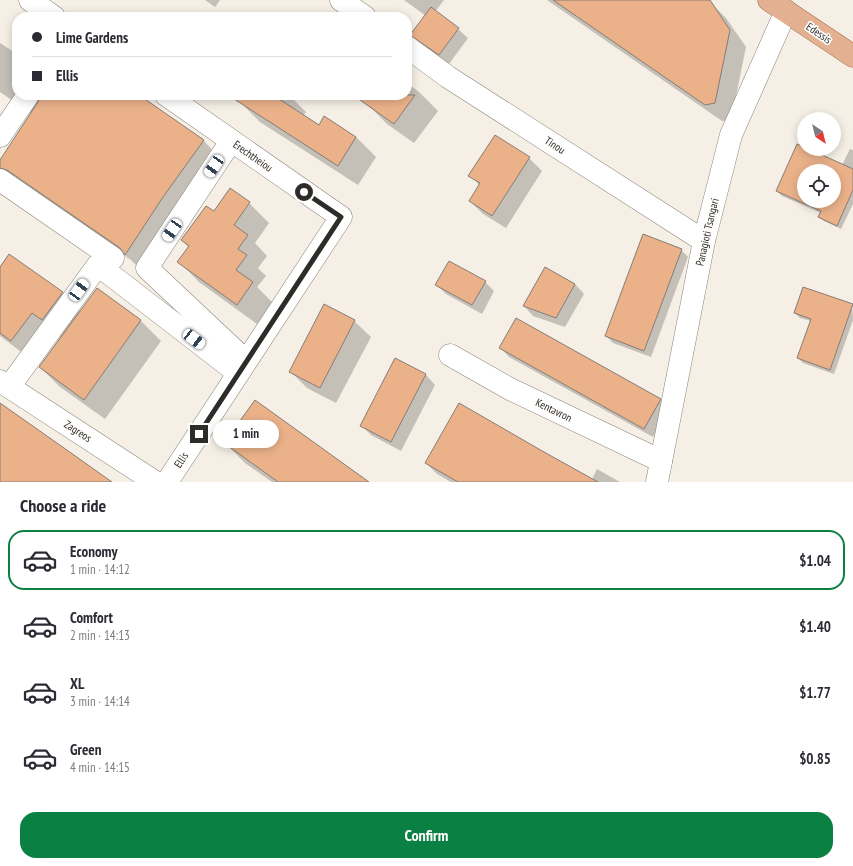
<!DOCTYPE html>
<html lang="en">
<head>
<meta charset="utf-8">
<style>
  :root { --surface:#fff; --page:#f7f7f7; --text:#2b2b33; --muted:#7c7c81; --line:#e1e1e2; --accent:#0b8043 }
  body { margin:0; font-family:"PT Sans Narrow",sans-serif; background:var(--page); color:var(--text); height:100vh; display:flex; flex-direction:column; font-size:15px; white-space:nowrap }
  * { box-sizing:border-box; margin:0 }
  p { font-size:13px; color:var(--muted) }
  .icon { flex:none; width:22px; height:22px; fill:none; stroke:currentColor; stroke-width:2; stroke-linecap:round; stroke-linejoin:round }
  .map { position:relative; height:482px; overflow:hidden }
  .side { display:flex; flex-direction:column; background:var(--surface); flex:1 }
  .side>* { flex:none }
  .top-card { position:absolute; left:12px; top:12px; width:400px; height:88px; border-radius:16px; box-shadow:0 2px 10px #0003; display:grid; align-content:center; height:88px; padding:0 20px; background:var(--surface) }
  .needle { width:26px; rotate:145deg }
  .fabs { position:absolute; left:797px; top:112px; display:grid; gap:8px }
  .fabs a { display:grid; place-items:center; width:44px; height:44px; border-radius:50%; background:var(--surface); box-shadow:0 2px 10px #0003; font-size:20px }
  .end { position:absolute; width:18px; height:18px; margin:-9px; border:5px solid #2e2c28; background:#fff; box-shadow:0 0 0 2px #fff }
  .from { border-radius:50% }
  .bubble { position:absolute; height:28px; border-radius:14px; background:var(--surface); box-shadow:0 2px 10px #0003; font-size:13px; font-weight:700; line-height:28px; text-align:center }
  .car { position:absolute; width:12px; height:24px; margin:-12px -6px; border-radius:5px; box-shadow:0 0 3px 1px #0007; background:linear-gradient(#fff 24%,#345 0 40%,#fff 0 76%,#345 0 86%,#fff 0) }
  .top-card b { display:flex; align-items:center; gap:14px; height:38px; font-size:15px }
  .top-card b+b { border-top:1px solid var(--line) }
  .top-card i { width:10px; height:10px; background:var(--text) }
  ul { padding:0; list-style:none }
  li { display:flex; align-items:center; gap:12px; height:60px; margin:0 8px 6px; padding:0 12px; border:2px solid transparent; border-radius:16px }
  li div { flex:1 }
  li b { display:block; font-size:15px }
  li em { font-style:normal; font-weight:700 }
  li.on { border-color:var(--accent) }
  li>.icon { width:36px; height:36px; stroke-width:1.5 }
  h2 { padding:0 20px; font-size:18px; line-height:48px }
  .action { display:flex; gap:8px; margin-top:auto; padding:8px 20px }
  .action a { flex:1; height:46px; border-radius:16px; background:var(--accent); color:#fff; font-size:16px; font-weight:700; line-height:46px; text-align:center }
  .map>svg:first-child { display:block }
</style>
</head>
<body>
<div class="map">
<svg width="853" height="482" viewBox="0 0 853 482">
  <rect width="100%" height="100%" fill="#f5efe5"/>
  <!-- shadow -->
  <g fill="#0003" fill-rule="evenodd">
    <path d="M 205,0 L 220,0 L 215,7 Z"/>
    <path d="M 404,0 L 444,0 L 435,12 L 458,29 L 468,38 L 449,64 L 421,45 L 412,35 L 426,16 Z"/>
    <path d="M 547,0 L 708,0 L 726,18 L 746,47 L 731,120 L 722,121 Z"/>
    <path d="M 0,43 L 17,54 L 17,95 L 138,95 L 204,141 L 222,160 L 144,273 L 131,260 L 27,188 L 0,173 L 0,162 L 32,114 L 0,92 Z"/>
    <path d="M 407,83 L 418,91 L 438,111 L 414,143 L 387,124 L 367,104 L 373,95 L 407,95 Z"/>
    <path d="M 244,95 L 289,95 L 306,112 L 303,116 L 319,126 L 356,137 L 376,157 L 358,185 L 260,122 L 240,102 Z"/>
    <path d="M 804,148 L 804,149 L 807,149 L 842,165 L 850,149 L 853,150 L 853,204 L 841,229 L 824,221 L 819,217 L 821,213 L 782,196 L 777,191 ZM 804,171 L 834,171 L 834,201 L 804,201 Z"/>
    <path d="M 529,158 L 542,171 L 506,228 L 483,214 L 470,201 L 480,186 L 470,175 Z"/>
    <path d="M 249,203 L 269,223 L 255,243 L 267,256 L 258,268 L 266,276 L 257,287 L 272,302 L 257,324 L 199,282 L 179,262 L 189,248 L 182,240 L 214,212 Z"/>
    <path d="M 681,250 L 688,257 L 651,357 L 613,343 L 606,336 Z"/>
    <path d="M 0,269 L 62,293 L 81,312 L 97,290 L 141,321 L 161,341 L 105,419 L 60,387 L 40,367 L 61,338 L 52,332 L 32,360 L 0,336 Z"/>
    <path d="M 485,282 L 494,291 L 482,314 L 446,294 L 437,285 Z"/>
    <path d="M 575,284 L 584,294 L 565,327 L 533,316 L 524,306 Z"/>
    <path d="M 852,305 L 853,320 L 834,374 L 803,363 L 798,358 L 811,321 L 800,318 L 795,313 Z"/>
    <path d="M 354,321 L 371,337 L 336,403 L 307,388 L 290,371 Z"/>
    <path d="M 500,347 L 660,400 L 669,409 L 653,437 L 509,357 Z"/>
    <path d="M 396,360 L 426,375 L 435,385 L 401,451 L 371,435 L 362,426 Z"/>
    <path d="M 225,443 L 367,482 L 272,482 L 245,463 Z"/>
    <path d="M 426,463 L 592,479 L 597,469 L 620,482 L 451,482 L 437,474 Z"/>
  </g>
  <!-- building -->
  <g fill="#ebb28a" stroke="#867c76" fill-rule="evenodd">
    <path d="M 553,0 L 710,0 L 730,30 L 715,103 L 705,105 Z"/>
    <path d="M 431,7 L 459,28 L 439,55 L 410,35 Z"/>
    <path d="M 40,95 L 139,95 L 204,140 L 163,197 L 125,255 L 120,248 L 7,170 L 0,168 L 0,160 L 38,102 Z"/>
    <path d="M 228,95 L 273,95 L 319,125 L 324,116 L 356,137 L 338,166 Z"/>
    <path d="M 353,95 L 415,95 L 394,124 Z"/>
    <path d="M 495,135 L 530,157 L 492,216 L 469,201 L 480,183 L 468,176 Z"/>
    <path d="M 797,144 L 804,147 L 804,149 L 809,149 L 853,169 L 853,190 L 837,226 L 818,217 L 821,211 L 776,191 ZM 804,171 L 834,171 L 834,201 L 804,201 Z"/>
    <path d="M 230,188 L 250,202 L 234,225 L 248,235 L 238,249 L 247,255 L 236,270 L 253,282 L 237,305 L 177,262 L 189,246 L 181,240 L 206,206 L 214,211 Z"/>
    <path d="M 643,234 L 682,249 L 644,351 L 605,336 Z"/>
    <path d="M 9,254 L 63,292 L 42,320 L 32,313 L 11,341 L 0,333 L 0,267 Z"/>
    <path d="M 449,261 L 486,281 L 472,305 L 435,285 Z"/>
    <path d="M 545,267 L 575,284 L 556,318 L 523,306 Z"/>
    <path d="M 803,287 L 853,304 L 830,370 L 797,358 L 811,319 L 794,313 Z"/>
    <path d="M 97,288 L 141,320 L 84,400 L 39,367 Z"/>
    <path d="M 324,304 L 355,320 L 320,388 L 289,372 Z"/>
    <path d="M 516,318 L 661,399 L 644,429 L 499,348 Z"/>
    <path d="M 395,358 L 426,374 L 391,442 L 360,426 Z"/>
    <path d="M 255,400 L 369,482 L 278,482 L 224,443 Z"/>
    <path d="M 0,403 L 64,448 L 112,482 L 0,482 Z"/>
    <path d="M 459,403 L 544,452 L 598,482 L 458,482 L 425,463 Z"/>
  </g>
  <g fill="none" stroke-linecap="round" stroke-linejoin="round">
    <!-- minor casing -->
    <g stroke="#8a857c" stroke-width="23">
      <g id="minor">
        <path d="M 30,0 L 54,17"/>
        <path d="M 341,0 L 365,17"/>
        <path d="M 407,47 L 448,77 L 704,241"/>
        <path d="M 166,95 L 341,217 L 167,482"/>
        <path d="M 0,136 L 28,95"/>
        <path d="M 231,141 L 147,268 L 246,361"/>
        <path d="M 0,180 L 113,258"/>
        <path d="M 450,355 L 510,389 L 661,461"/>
        <path d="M 0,381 L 155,482"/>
        <path d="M 9,387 L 98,265 L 238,373"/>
        <path d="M 657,482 L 704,241 L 731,135 L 786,11"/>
      </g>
    </g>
    <!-- major casing -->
    <g stroke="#975f3d" stroke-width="23">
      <path id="major" d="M 769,0 L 853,56"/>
    </g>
    <!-- minor -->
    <use href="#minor" stroke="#fff" stroke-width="22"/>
    <!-- major -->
    <use href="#major" stroke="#e3b091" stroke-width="22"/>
  </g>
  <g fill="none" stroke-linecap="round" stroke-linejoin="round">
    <!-- route -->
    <path stroke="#2e2c28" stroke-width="5" d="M 199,434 L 341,217 L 304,192"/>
  </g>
  <g text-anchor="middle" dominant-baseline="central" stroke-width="3.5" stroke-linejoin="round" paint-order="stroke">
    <!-- street labels -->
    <g font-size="11" fill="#2e2c28" stroke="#fefdfb">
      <text transform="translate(819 33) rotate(34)">Edessis</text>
      <text transform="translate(555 145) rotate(33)">Tinou</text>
      <text transform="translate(253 156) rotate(35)">Erechtheiou</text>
      <text transform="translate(707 232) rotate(-77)">Panagioti Tsangari</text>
      <text transform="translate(554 410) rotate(26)">Kentavron</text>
      <text transform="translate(78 431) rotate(33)">Zagreos</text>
      <text transform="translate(181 460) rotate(-57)">Ellis</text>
    </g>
  </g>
</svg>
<div class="fabs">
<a><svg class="needle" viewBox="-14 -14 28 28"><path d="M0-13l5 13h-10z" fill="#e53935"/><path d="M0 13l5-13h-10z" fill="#7c7c81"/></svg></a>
<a><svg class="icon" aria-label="locate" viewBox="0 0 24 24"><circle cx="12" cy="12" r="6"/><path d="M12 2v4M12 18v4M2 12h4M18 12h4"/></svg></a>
</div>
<i class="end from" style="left:304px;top:192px"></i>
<i class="end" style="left:199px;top:434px"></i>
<div class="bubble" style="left:213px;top:420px;width:66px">1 min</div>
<i class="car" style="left:214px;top:166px;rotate:214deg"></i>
<i class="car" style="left:172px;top:230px;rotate:214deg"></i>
<i class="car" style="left:79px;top:290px;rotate:36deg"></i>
<i class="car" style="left:194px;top:339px;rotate:128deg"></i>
<div class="top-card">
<b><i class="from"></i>Lime Gardens</b>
<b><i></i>Ellis</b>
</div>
</div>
<section class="side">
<h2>Choose a ride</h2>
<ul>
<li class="on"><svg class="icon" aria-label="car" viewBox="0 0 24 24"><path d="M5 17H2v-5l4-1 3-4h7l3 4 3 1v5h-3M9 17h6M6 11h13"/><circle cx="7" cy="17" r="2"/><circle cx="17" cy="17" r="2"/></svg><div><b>Economy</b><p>1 min · 14:12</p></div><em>$1.04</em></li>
<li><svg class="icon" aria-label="car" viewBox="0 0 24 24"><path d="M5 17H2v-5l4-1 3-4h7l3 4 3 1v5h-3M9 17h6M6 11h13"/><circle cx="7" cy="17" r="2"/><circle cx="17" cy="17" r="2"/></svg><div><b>Comfort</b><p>2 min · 14:13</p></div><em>$1.40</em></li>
<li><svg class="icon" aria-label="car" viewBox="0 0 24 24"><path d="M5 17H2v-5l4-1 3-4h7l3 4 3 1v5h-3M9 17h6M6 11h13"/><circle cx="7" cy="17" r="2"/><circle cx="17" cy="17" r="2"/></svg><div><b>XL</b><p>3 min · 14:14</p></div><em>$1.77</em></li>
<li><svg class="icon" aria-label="car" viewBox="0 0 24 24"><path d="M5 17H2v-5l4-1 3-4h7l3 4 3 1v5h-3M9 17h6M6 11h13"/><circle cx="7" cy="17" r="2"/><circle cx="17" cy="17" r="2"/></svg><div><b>Green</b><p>4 min · 14:15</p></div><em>$0.85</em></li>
</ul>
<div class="action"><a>Confirm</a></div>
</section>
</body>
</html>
